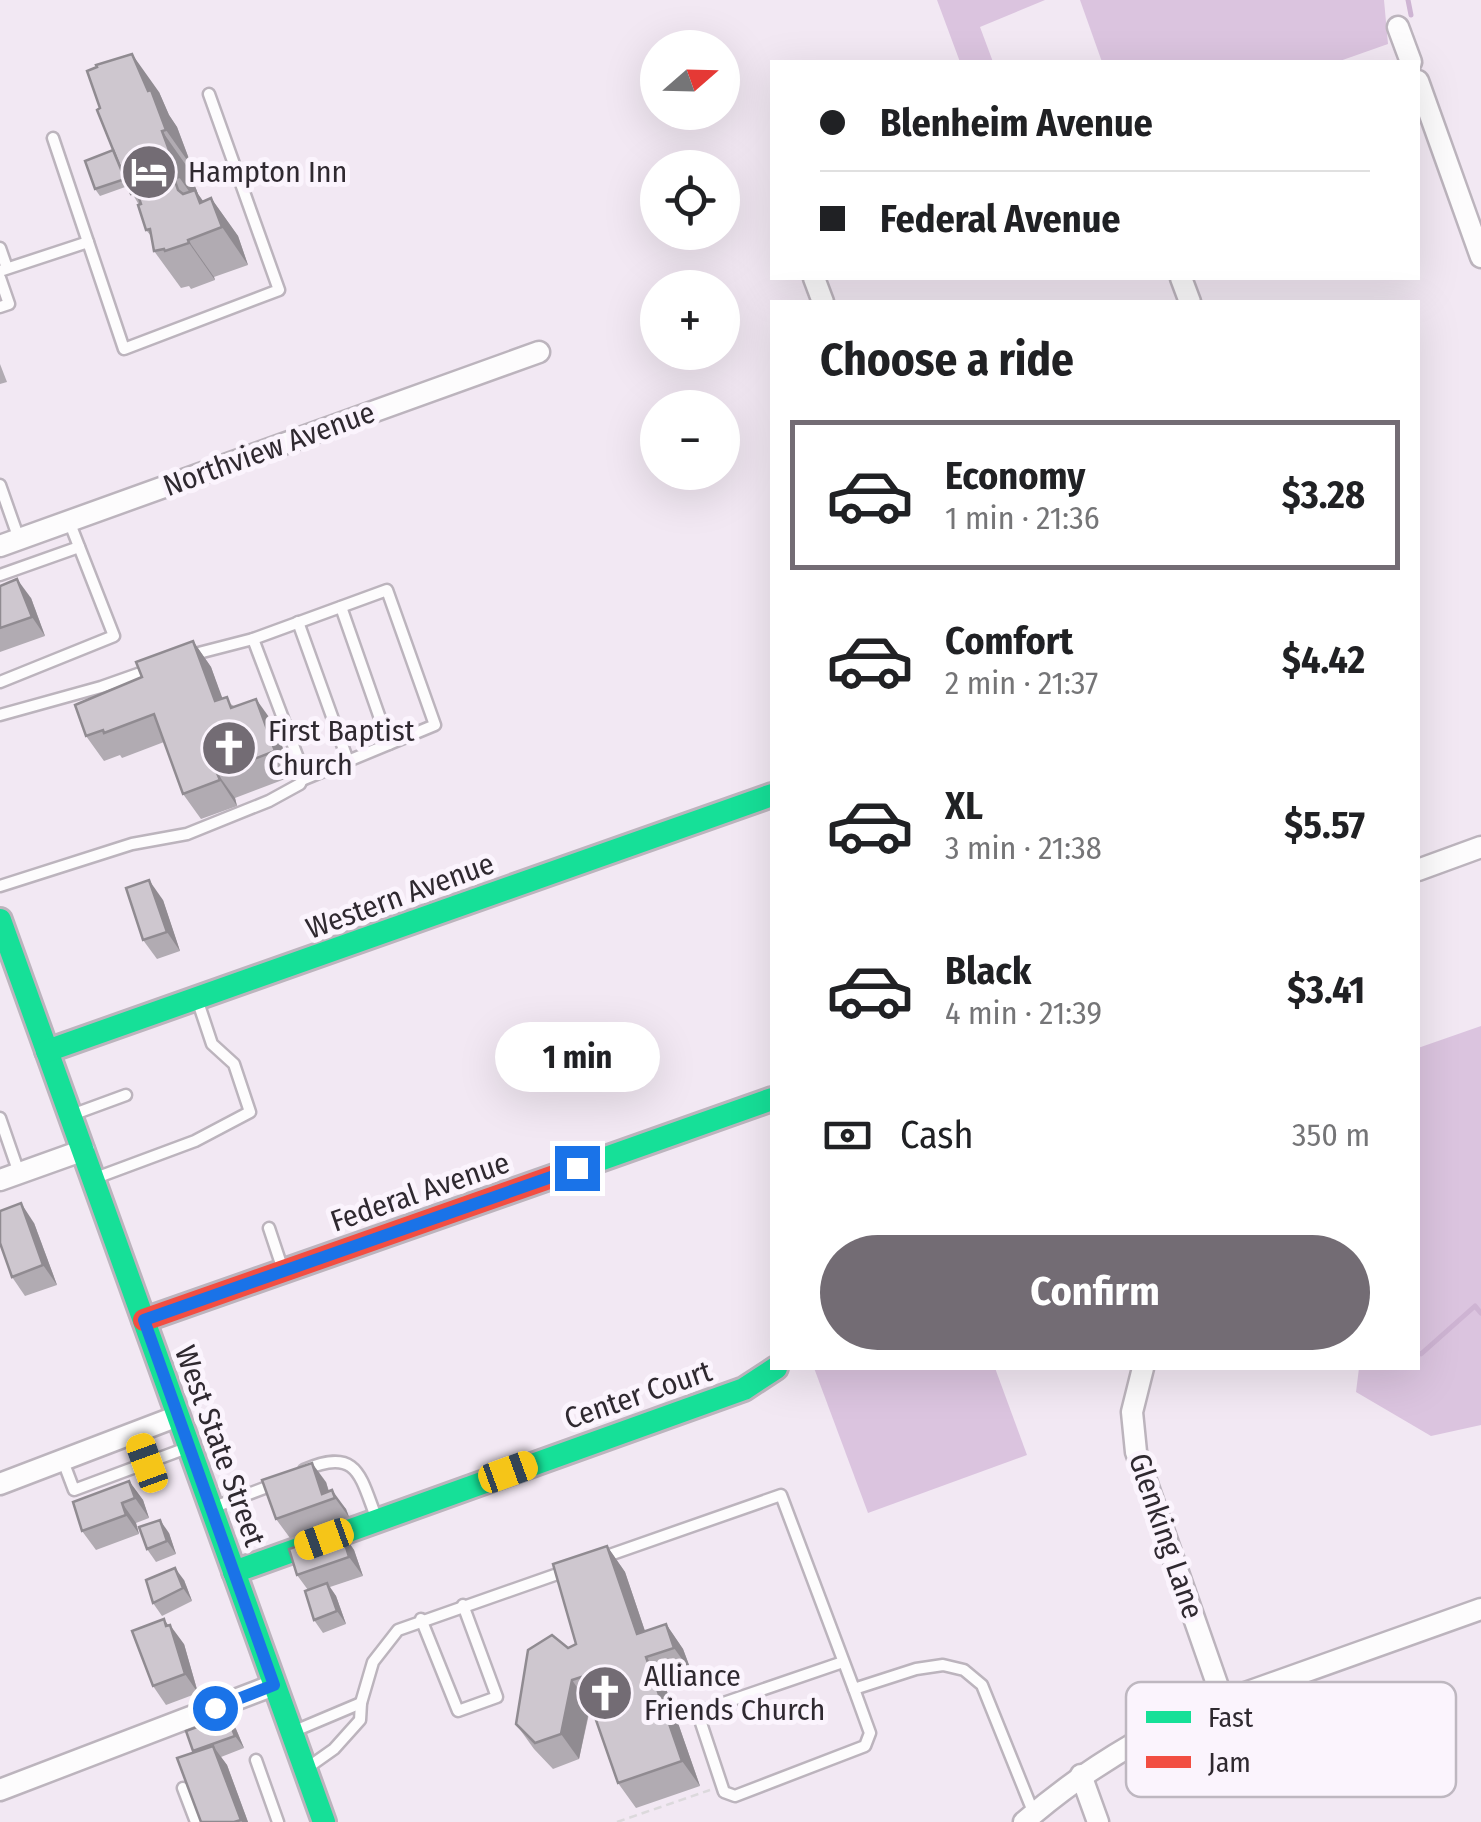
<!DOCTYPE html>
<html lang="en">
<head>
<meta charset="utf-8">
<style>
  :root { --surface:#fff; --page:#f2f2f2; --text:#202124; --muted:#757577; --line:#e0e0e0; --accent:#736c74 }
  body { margin:0; font-family:"Fira Sans Condensed",sans-serif; background:var(--page); color:var(--text); height:100vh; display:flex; flex-direction:column; font-size:38px; white-space:nowrap }
  * { box-sizing:border-box; margin:0 }
  p { font-size:32px; color:var(--muted) }
  .icon { flex:none; width:55px; height:55px; fill:none; stroke:currentColor; stroke-width:2; stroke-linecap:round; stroke-linejoin:round }
  .map { position:relative; flex:1; overflow:hidden }
  .panel { position:absolute; left:770px; top:300px; width:650px; height:1070px; display:flex; flex-direction:column; background:var(--surface); border-radius:0px; box-shadow:0 10px 40px #0002 }
  .panel>* { flex:none }
  .banner { position:absolute; left:770px; top:60px; width:650px; height:220px; border-radius:0px; box-shadow:0 10px 40px #0002; display:grid; align-content:center; height:220px; padding:0 50px; background:var(--surface) }
  .needle { width:65px; rotate:70deg }
  .buttons { position:absolute; left:640px; top:30px; display:grid; gap:20px }
  .buttons a { display:grid; place-items:center; width:100px; height:100px; border-radius:50%; background:var(--surface); box-shadow:0 10px 40px #0002; font-size:50px }
  .end { position:absolute; width:45px; height:45px; margin:-22px; border:12px solid #1a73e8; background:#fff; box-shadow:0 0 0 5px #fff }
  .from { border-radius:50% }
  .bubble { position:absolute; height:70px; border-radius:35px; background:var(--surface); box-shadow:0 10px 40px #0002; font-size:32px; font-weight:700; line-height:70px; text-align:center }
  .car { position:absolute; width:30px; height:60px; margin:-30px -15px; border-radius:12px; box-shadow:0 0 8px 2px #0007; background:linear-gradient(#f5c518 24%,#345 0 40%,#f5c518 0 76%,#345 0 86%,#f5c518 0) }
  .banner b { display:flex; align-items:center; gap:35px; height:95px; font-size:38px }
  .banner b+b { border-top:2px solid var(--line) }
  .banner i { width:25px; height:25px; background:var(--text) }
  ul { padding:0; list-style:none }
  li { display:flex; align-items:center; gap:30px; height:150px; margin:0 20px 15px; padding:0 30px; border:5px solid transparent; border-radius:0px }
  li div { flex:1 }
  li b { display:block; font-size:38px }
  li em { font-style:normal; font-weight:700 }
  li.on { border-color:var(--accent) }
  li>.icon { width:90px; height:90px; stroke-width:1.5 }
  h2 { padding:0 50px; font-size:45px; line-height:120px }
  .pay { display:flex; align-items:center; gap:25px; height:110px; padding:0 50px; font-size:38px }
  .pay p { margin-inline-start:auto }
  .button { display:flex; gap:20px; margin-top:auto; padding:20px 50px }
  .button a { flex:1; height:115px; border-radius:60px; background:var(--accent); color:#fff; font-size:40px; font-weight:700; line-height:115px; text-align:center }
  .map>svg:first-child { display:block }
</style>
</head>
<body>
<div class="map">
<svg width="1481" height="1822" viewBox="0 0 1481 1822">
  <rect width="100%" height="100%" fill="#f2e8f3"/>
  <!-- forest -->
  <g fill="#dbc4df">
    <path d="M 937,0 L 1045,0 L 980,27 L 993,62 L 960,62 Z"/>
    <path d="M 1080,0 L 1384,0 L 1388,44 L 1337,62 L 1102,62 Z"/>
    <path d="M 1481,1026 L 1481,1425 L 1431,1436 L 1356,1392 L 1359,1368 L 1418,1368 L 1418,1048 Z"/>
    <path d="M 814,1368 L 995,1368 L 1027,1455 L 868,1513 Z"/>
  </g>
  <g fill="none" stroke-linecap="round" stroke-linejoin="round">
    <!-- stream -->
    <g stroke="#ceb4d3" stroke-width="5">
      <path d="M 1408,0 L 1411,15"/>
      <path d="M 1418,1353 L 1421,1354 L 1475,1306 L 1481,1313"/>
    </g>
    <!-- lane casing -->
    <g stroke="#bcb4bd" stroke-width="15">
      <g id="lane">
        <path d="M 53,138 L 88,242"/>
        <path d="M 0,248 L 7,268"/>
        <path d="M 0,271 L 88,242 L 124,349 L 279,290 L 209,94"/>
        <path d="M 0,278 L 9,304 L 0,307"/>
        <path d="M 0,485 L 19,539"/>
        <path d="M 0,575 L 79,547"/>
        <path d="M 341,607 L 389,744"/>
        <path d="M 298,622 L 348,761"/>
        <path d="M 187,656 L 253,639 L 387,590 L 435,725 L 302,780"/>
        <path d="M 0,682 L 114,636 L 69,521"/>
        <path d="M 0,715 L 101,687 L 152,669"/>
        <path d="M 0,886 L 132,844 L 187,834 L 269,801 L 300,784 L 304,774 L 253,639"/>
        <path d="M 77,1113 L 126,1095"/>
        <path d="M 0,1118 L 19,1173"/>
        <path d="M 101,1176 L 195,1141 L 250,1112 L 234,1064 L 212,1044 L 198,1002"/>
        <path d="M 269,1228 L 283,1270"/>
        <path d="M 136,1433 L 147,1463"/>
        <path d="M 63,1461 L 74,1490 L 184,1449"/>
        <path d="M 304,1470 C 357,1447 360,1475 376,1517"/>
        <path d="M 217,1506 L 275,1484"/>
        <path d="M 601,1558 L 781,1495 L 854,1689 L 916,1669 L 943,1665 L 964,1670 L 982,1685 L 1034,1814"/>
        <path d="M 421,1619 L 458,1711 L 497,1697 L 463,1605"/>
        <path d="M 843,1662 L 706,1709 L 700,1720 L 724,1792 L 735,1796 L 865,1746 L 870,1733 L 854,1689"/>
        <path d="M 297,1730 L 361,1703"/>
        <path d="M 256,1760 L 278,1822"/>
        <path d="M 310,1766 L 334,1749 L 360,1720 L 361,1703 L 373,1662 L 398,1630 L 566,1571"/>
        <path d="M 183,1788 L 196,1822"/>
      </g>
    </g>
    <!-- street casing -->
    <g stroke="#bcb4bd" stroke-width="25">
      <g id="street">
        <path d="M 1398,27 L 1411,62"/>
        <path d="M 1418,81 L 1481,257"/>
        <path d="M 814,278 L 823,302"/>
        <path d="M 1181,278 L 1190,302"/>
        <path d="M 0,546 L 539,352"/>
        <path d="M 1418,870 L 1481,847"/>
        <path d="M 0,1180 L 84,1150"/>
        <path d="M 1143,1368 L 1132,1412 L 1136,1452 L 1223,1701"/>
        <path d="M 0,1484 L 178,1416"/>
        <path d="M 1081,1775 L 1098,1822"/>
        <path d="M 0,1790 L 274,1685"/>
        <path d="M 1024,1822 C 1080,1773 1139,1737 1206,1707 L 1481,1609"/>
      </g>
    </g>
    <!-- fast casing -->
    <g stroke="#bcb4bd" stroke-width="28">
      <g id="fast">
        <path d="M 0,920 L 324,1822"/>
        <path d="M 47,1051 L 772,795"/>
        <path d="M 563,1173 L 772,1099"/>
        <path d="M 234,1572 L 744,1389 L 776,1368"/>
      </g>
    </g>
    <!-- jam casing -->
    <g stroke="#bcb4bd" stroke-width="28">
      <path id="jam" d="M 144,1320 L 563,1173"/>
    </g>
    <!-- path -->
    <path stroke="#dcd9dc" stroke-width="2.5" stroke-dasharray="8 5" stroke-linecap="butt" d="M 617,1822 L 710,1790"/>
    <!-- lane -->
    <use href="#lane" stroke="#fdfcfd" stroke-width="10"/>
    <!-- street -->
    <use href="#street" stroke="#fdfcfd" stroke-width="20"/>
    <!-- fast -->
    <use href="#fast" stroke="#16e098" stroke-width="22"/>
    <!-- jam -->
    <use href="#jam" stroke="#f24e42" stroke-width="22"/>
  </g>
  <!-- wall -->
  <g fill="#b1abb2">
    <path d="M 159,92 L 169,115 L 177,127 L 192,167 L 188,168 L 198,194 L 203,201 L 211,198 L 238,236 L 248,265 L 214,277 L 215,280 L 191,289 L 189,286 L 181,288 L 154,251 L 152,237 L 146,230 L 139,205 L 128,186 L 100,196 L 95,189 L 113,150 Z"/>
    <path d="M 0,364 L 7,382 L 0,384 Z"/>
    <path d="M 0,586 L 31,598 L 45,636 L 0,652 Z"/>
    <path d="M 193,641 L 211,667 L 222,699 L 234,706 L 274,724 L 293,776 L 235,798 L 237,806 L 201,819 L 183,794 L 164,742 L 122,758 L 120,755 L 104,761 L 86,736 L 142,677 Z"/>
    <path d="M 163,900 L 180,951 L 157,959 L 143,940 Z"/>
    <path d="M 34,1223 L 57,1285 L 25,1296 L 12,1277 Z"/>
    <path d="M 129,1481 L 143,1500 L 149,1518 L 136,1523 L 139,1534 L 96,1550 L 82,1531 Z"/>
    <path d="M 326,1482 L 329,1491 L 346,1509 L 349,1517 L 290,1538 L 276,1519 Z"/>
    <path d="M 341,1531 L 354,1550 L 363,1576 L 330,1587 L 336,1596 L 346,1624 L 323,1633 L 314,1620 L 308,1590 L 297,1575 Z"/>
    <path d="M 169,1533 L 176,1554 L 156,1562 L 147,1549 Z"/>
    <path d="M 607,1546 L 625,1572 L 645,1631 L 666,1624 L 683,1649 L 692,1673 L 664,1683 L 700,1786 L 636,1808 L 618,1783 L 591,1705 L 579,1759 L 553,1769 L 534,1749 L 516,1724 L 576,1644 Z"/>
    <path d="M 184,1580 L 192,1601 L 162,1616 L 153,1603 Z"/>
    <path d="M 184,1644 L 198,1693 L 166,1705 L 153,1686 Z"/>
    <path d="M 227,1716 L 236,1729 L 244,1748 L 221,1757 L 227,1765 L 248,1822 L 201,1822 L 194,1753 L 186,1731 Z"/>
  </g>
  <!-- shaded-wall -->
  <g fill="#908b91">
    <path d="M 132,54 L 159,92 L 169,115 L 177,127 L 192,167 L 166,130 Z"/>
    <path d="M 162,131 L 188,168 L 198,194 L 221,227 L 205,214 L 179,177 Z"/>
    <path d="M 211,198 L 238,236 L 248,265 L 222,227 Z"/>
    <path d="M 188,240 L 214,277 L 215,280 L 189,243 Z"/>
    <path d="M 17,579 L 31,598 L 45,636 L 32,617 Z"/>
    <path d="M 193,641 L 211,667 L 233,727 L 215,701 Z"/>
    <path d="M 256,699 L 274,724 L 293,776 L 275,751 Z"/>
    <path d="M 217,773 L 235,798 L 237,806 L 220,780 Z"/>
    <path d="M 149,880 L 163,900 L 180,951 L 167,932 Z"/>
    <path d="M 21,1203 L 34,1223 L 57,1285 L 43,1265 Z"/>
    <path d="M 312,1463 L 326,1482 L 331,1500 L 322,1494 Z"/>
    <path d="M 129,1481 L 143,1500 L 149,1518 L 135,1498 Z"/>
    <path d="M 332,1490 L 346,1509 L 349,1517 L 335,1498 Z"/>
    <path d="M 122,1503 L 136,1523 L 139,1534 L 126,1515 Z"/>
    <path d="M 160,1520 L 169,1533 L 176,1554 L 167,1541 Z"/>
    <path d="M 341,1531 L 354,1550 L 363,1576 L 349,1557 Z"/>
    <path d="M 607,1546 L 625,1572 L 653,1655 L 637,1634 Z"/>
    <path d="M 175,1568 L 184,1580 L 192,1601 L 183,1588 Z"/>
    <path d="M 327,1583 L 336,1596 L 346,1624 L 337,1611 Z"/>
    <path d="M 164,1619 L 172,1631 L 170,1625 L 184,1644 L 198,1693 L 185,1674 Z"/>
    <path d="M 666,1624 L 683,1649 L 692,1673 L 674,1648 Z"/>
    <path d="M 646,1657 L 664,1683 L 700,1786 L 682,1761 Z"/>
    <path d="M 572,1680 L 590,1706 L 579,1759 L 561,1734 Z"/>
    <path d="M 227,1716 L 236,1729 L 244,1748 L 235,1736 Z"/>
    <path d="M 213,1746 L 227,1765 L 248,1822 L 242,1822 L 241,1820 Z"/>
  </g>
  <!-- building -->
  <g fill="#cec7cf" stroke="#908b91" stroke-width="2.5">
    <path d="M 132,54 L 148,91 L 151,90 L 166,130 L 162,131 L 179,177 L 174,178 L 178,190 L 183,194 L 195,190 L 200,203 L 211,198 L 222,227 L 188,240 L 189,243 L 165,251 L 164,249 L 154,251 L 150,229 L 146,230 L 138,205 L 141,204 L 137,192 L 131,194 L 97,110 L 100,108 L 87,71 L 97,67 L 96,65 Z"/>
    <path d="M 113,150 L 125,179 L 95,189 L 85,161 Z"/>
    <path d="M 17,579 L 32,617 L 0,628 L 0,586 Z"/>
    <path d="M 193,641 L 215,701 L 227,697 L 231,708 L 256,699 L 275,751 L 217,773 L 220,780 L 183,794 L 154,714 L 104,733 L 103,730 L 86,736 L 75,705 L 142,677 L 136,662 Z"/>
    <path d="M 149,880 L 167,932 L 143,940 L 126,888 Z"/>
    <path d="M 21,1203 L 43,1265 L 12,1277 L 0,1243 L 0,1211 Z"/>
    <path d="M 312,1463 L 322,1494 L 332,1490 L 335,1498 L 276,1519 L 262,1480 Z"/>
    <path d="M 129,1481 L 135,1498 L 122,1503 L 126,1515 L 82,1531 L 73,1502 Z"/>
    <path d="M 160,1520 L 167,1541 L 147,1549 L 139,1527 Z"/>
    <path d="M 341,1531 L 349,1557 L 297,1575 L 289,1549 Z"/>
    <path d="M 607,1546 L 637,1634 L 666,1624 L 674,1648 L 646,1657 L 682,1761 L 618,1783 L 581,1677 L 572,1680 L 561,1734 L 535,1743 L 516,1724 L 528,1650 L 552,1635 L 568,1648 L 576,1644 L 553,1564 Z"/>
    <path d="M 175,1568 L 183,1588 L 153,1603 L 146,1580 Z"/>
    <path d="M 327,1583 L 337,1611 L 314,1620 L 305,1591 Z"/>
    <path d="M 164,1619 L 166,1626 L 170,1625 L 185,1674 L 153,1686 L 132,1631 Z"/>
    <path d="M 227,1716 L 235,1736 L 193,1751 L 186,1731 Z"/>
    <path d="M 213,1746 L 241,1820 L 234,1822 L 201,1822 L 177,1758 Z"/>
  </g>
  <g fill="none" stroke-linecap="round" stroke-linejoin="round">
    <!-- route -->
    <path stroke="#1a73e8" stroke-width="12" d="M 215,1708 L 274,1685 L 144,1320 L 577,1168"/>
  </g>
  <!-- icons -->
  <defs>
    <g id="hotel-disc" transform="scale(2.875)"><circle r="9.5" fill="#736c74" stroke="#fbf4fd"/><path d="M-6-4.5h1.5V1H6V5H4.5V3h-9V5H-6ZM-4 0a1.8 1.8 0 1 1 3.6 0ZM.5 0V-2.5h3Q6-2.5 6 0Z" fill="#fff"/></g>
    <g id="church-disc" transform="scale(2.875)"><circle r="9.5" fill="#736c74" stroke="#fbf4fd"/><path d="M-1.2-6h2.4v3.5h3.3v2.4h-3.3V6h-2.4V-.1h-3.3v-2.4h3.3Z" fill="#fff"/></g>
  </defs>
  <g fill-rule="evenodd">
    <use href="#hotel-disc" x="149" y="172"/>
    <use href="#church-disc" x="229" y="748"/>
    <use href="#church-disc" x="605" y="1693"/>
  </g>
  <g text-anchor="middle" dominant-baseline="central" stroke-width="10" stroke-linejoin="round" paint-order="stroke">
    <!-- poi labels -->
    <g font-size="30" fill="#2f2930" stroke="#fbf4fd" text-anchor="start">
      <text x="188" y="172">Hampton Inn</text>
      <text x="268" y="731">First Baptist<tspan x="268" dy="34">Church</tspan></text>
      <text x="644" y="1676">Alliance<tspan x="644" dy="34">Friends Church</tspan></text>
    </g>
    <!-- street labels -->
    <g font-size="30" fill="#2f2930" stroke="#fbf4fd">
      <text transform="translate(269 449) rotate(-20)">Northview Avenue</text>
      <text transform="translate(400 896) rotate(-20)">Western Avenue</text>
      <text transform="translate(420 1192) rotate(-19)">Federal Avenue</text>
      <text transform="translate(638 1395) rotate(-19)">Center Court</text>
      <text transform="translate(220 1446) rotate(70)">West State Street</text>
      <text transform="translate(1166 1536) rotate(71)">Glenking Lane</text>
    </g>
  </g>
  <!-- legend -->
  <rect x="1126" y="1682" width="330" height="115" rx="15" fill="#fbf4fd" stroke="#beb7c0" stroke-width="2.5"/>
  <rect x="1146" y="1711" width="45" height="12" fill="#16e098"/>
  <rect x="1146" y="1756" width="45" height="12" fill="#f24e42"/>
  <g font-size="28" fill="#2f2930">
    <text x="1208" y="1727">Fast</text>
    <text x="1208" y="1772">Jam</text>
  </g>
</svg>
<div class="buttons">
<a><svg class="needle" viewBox="-14 -14 28 28"><path d="M0-13l5 13h-10z" fill="#e53935"/><path d="M0 13l5-13h-10z" fill="#757577"/></svg></a>
<a><svg class="icon" aria-label="locate" viewBox="0 0 24 24"><circle cx="12" cy="12" r="6"/><path d="M12 2v4M12 18v4M2 12h4M18 12h4"/></svg></a>
<a>+</a>
<a>−</a>
</div>
<i class="end from" style="left:215px;top:1708px"></i>
<i class="end" style="left:577px;top:1168px"></i>
<div class="bubble" style="left:495px;top:1022px;width:165px">1 min</div>
<i class="car" style="left:147px;top:1463px;rotate:340deg"></i>
<i class="car" style="left:508px;top:1472px;rotate:70deg"></i>
<i class="car" style="left:324px;top:1539px;rotate:250deg"></i>
<div class="banner">
<b><i class="from"></i>Blenheim Avenue</b>
<b><i></i>Federal Avenue</b>
</div>
<section class="panel">
<h2>Choose a ride</h2>
<ul>
<li class="on"><svg class="icon" aria-label="car" viewBox="0 0 24 24"><path d="M5 17H2v-5l4-1 3-4h7l3 4 3 1v5h-3M9 17h6M6 11h13"/><circle cx="7" cy="17" r="2"/><circle cx="17" cy="17" r="2"/></svg><div><b>Economy</b><p>1 min · 21:36</p></div><em>$3.28</em></li>
<li><svg class="icon" aria-label="car" viewBox="0 0 24 24"><path d="M5 17H2v-5l4-1 3-4h7l3 4 3 1v5h-3M9 17h6M6 11h13"/><circle cx="7" cy="17" r="2"/><circle cx="17" cy="17" r="2"/></svg><div><b>Comfort</b><p>2 min · 21:37</p></div><em>$4.42</em></li>
<li><svg class="icon" aria-label="car" viewBox="0 0 24 24"><path d="M5 17H2v-5l4-1 3-4h7l3 4 3 1v5h-3M9 17h6M6 11h13"/><circle cx="7" cy="17" r="2"/><circle cx="17" cy="17" r="2"/></svg><div><b>XL</b><p>3 min · 21:38</p></div><em>$5.57</em></li>
<li><svg class="icon" aria-label="car" viewBox="0 0 24 24"><path d="M5 17H2v-5l4-1 3-4h7l3 4 3 1v5h-3M9 17h6M6 11h13"/><circle cx="7" cy="17" r="2"/><circle cx="17" cy="17" r="2"/></svg><div><b>Black</b><p>4 min · 21:39</p></div><em>$3.41</em></li>
</ul>
<div class="pay"><svg class="icon" aria-label="cash" viewBox="0 0 24 24"><path d="M3 7h18v10H3z"/><circle cx="12" cy="12" r="2"/></svg>Cash<p>350 m</p></div>
<div class="button"><a>Confirm</a></div>
</section>
</div>
</body>
</html>
